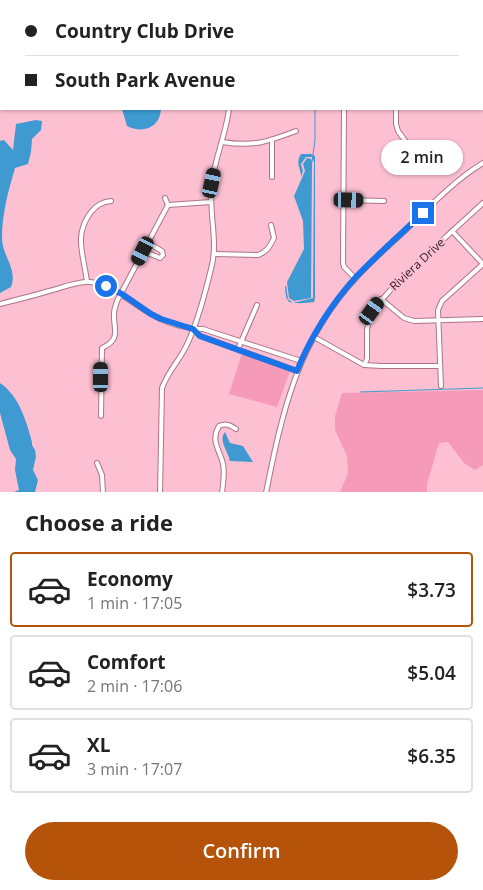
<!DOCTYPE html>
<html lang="en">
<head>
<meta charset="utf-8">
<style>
  :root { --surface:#fff; --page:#f6f6f6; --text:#222; --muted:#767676; --line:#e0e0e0; --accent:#b45309 }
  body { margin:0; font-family:"Open Sans",sans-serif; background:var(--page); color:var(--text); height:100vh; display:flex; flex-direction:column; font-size:19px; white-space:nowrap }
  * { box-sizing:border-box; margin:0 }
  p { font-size:16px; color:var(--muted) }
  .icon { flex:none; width:28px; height:28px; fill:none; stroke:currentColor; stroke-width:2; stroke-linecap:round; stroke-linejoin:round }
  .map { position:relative; height:492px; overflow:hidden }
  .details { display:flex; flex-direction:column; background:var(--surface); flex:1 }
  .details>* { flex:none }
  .hud { position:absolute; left:0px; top:0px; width:484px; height:110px; box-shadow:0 1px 4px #0004; display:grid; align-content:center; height:110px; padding:0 25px; background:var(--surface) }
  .end { position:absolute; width:22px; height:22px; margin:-11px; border:6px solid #1a73e8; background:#fff; box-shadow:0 0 0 2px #fff }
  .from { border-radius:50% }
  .bubble { position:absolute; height:35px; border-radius:18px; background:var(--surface); box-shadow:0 1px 4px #0004; font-size:16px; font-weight:600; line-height:35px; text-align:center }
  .car { position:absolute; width:15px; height:30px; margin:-15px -8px; border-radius:6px; box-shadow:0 0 4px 1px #0007; background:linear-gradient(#222 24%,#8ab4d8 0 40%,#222 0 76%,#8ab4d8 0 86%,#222 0) }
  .hud b { display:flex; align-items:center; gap:18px; height:48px; font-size:19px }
  .hud b+b { border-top:1px solid var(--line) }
  .hud i { width:12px; height:12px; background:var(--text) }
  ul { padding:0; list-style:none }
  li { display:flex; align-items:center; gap:15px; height:75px; margin:0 10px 8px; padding:0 15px; border:2px solid var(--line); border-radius:5px }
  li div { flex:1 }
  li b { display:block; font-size:19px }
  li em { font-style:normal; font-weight:600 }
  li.current { border-color:var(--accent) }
  li>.icon { width:45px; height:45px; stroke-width:1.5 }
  h2 { padding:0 25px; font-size:22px; line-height:60px }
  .button { display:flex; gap:10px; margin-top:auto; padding:10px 25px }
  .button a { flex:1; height:58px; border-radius:30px; background:var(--accent); color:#fff; font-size:20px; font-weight:600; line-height:58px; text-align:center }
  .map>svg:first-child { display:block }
</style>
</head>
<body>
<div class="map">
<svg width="483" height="493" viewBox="0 0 483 493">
  <rect width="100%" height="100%" fill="#fcc0d2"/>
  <!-- green -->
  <g fill="#f59bb9">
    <path d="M 242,353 L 290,371 L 277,407 L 229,394 Z"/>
    <path d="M 483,390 L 483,465 L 475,470 L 464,463 L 448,442 L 439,443 L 427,484 L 427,492 L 340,492 L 348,473 L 347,456 L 335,430 L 335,416 L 342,393 Z"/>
  </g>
  <!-- water -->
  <g fill="#3e9ad1">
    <path d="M 122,109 L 161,109 C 160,128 142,134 127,126 Z"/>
    <path d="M 36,120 L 42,121 L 41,130 L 32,139 L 31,152 L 28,164 L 15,168 C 8,192 2,214 2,238 C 2,256 18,269 11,287 L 0,293 L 0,141 L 4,140 L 13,150 L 16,124 Z"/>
    <path d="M 301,154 L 311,154 L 315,156 L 315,298 L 314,302 C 306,303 296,304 289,302 L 286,297 L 285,287 L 286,285 L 288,299 L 293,303 L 313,298 L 314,162 L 312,157 L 306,157 L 301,164 L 303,171 L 301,177 C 301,168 295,163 301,154 Z"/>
    <path d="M 307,158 L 311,159 L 312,162 L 311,298 L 294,301 L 289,298 L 287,282 L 304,249 L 303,221 L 294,196 L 305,171 L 303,164 Z"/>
    <path d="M 0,383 C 19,396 26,420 32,442 L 32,445 L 35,450 L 36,457 L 34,465 L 33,470 L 38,480 L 35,492 L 14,492 L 19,490 L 15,470 L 16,459 L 10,450 L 0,413 Z"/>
    <path d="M 225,432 L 230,443 L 243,446 L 253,462 L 230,461 C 228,451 218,440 225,432 Z"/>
  </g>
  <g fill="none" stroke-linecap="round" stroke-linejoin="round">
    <!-- stream -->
    <g stroke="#3e9ad1" stroke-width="1">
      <path d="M 315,1 L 315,0"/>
      <path d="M 312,162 L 315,140 L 315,109"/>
      <path d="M 360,392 L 483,388"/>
    </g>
    <!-- minor casing -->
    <g stroke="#ac7587" stroke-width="6">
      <g id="minor">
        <path d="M 174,0 L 175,1"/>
        <path d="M 397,0 L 399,1"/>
        <path d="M 482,12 L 483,12"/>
        <path d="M 482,38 L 483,39"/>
        <path d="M 482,93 L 483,94"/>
        <path d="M 344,109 L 343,263 L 344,267 L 355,278"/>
        <path d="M 396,109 L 396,124 L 398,131 L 423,165"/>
        <path d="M 272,141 L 272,177"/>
        <path d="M 222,142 C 253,147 267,142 296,131"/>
        <path d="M 165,198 L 168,205"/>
        <path d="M 344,200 L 384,201"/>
        <path d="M 168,205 L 211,202"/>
        <path d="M 452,231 L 483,264"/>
        <path d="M 143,251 L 160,258 L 163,255 L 162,251 L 148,243"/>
        <path d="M 215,254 L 258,255 C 267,252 270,246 274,238 L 271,225"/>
        <path d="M 87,282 C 84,255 73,236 91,212 C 97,205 102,202 111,201"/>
        <path d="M 381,299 L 404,318 L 414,321 L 483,319"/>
        <path d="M 0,304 C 16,300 32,296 49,291 C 62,288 76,281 90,282 C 114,285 131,303 151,314 C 166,323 186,329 203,329 L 301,361"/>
        <path d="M 193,329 L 200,336 L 297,371"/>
        <path d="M 314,337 L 364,365 L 381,366 L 440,366"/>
        <path d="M 238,349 L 257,305"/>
        <path d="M 364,365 L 367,359 L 367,329 L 372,311 L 400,279 L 483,203"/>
        <path d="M 441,386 L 438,310 L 442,301 L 483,264"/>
        <path d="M 101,416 L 102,348 C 122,339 113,329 114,313 C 114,309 116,305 117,301 L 168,205"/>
        <path d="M 97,463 L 102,475 L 103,493"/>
        <path d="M 160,493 L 162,388 C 167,374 176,364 183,352 C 196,330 205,294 211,269 C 219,241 208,212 212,183 C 215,157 226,134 229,109"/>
        <path d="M 222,493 C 223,484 225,473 223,464 C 220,450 210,441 219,426 C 226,423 230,425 236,429"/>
        <path d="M 266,493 C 282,412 298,340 356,278 C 372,260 391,244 408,228 C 431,205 455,180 483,163"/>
      </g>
    </g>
    <!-- minor -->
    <use href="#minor" stroke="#fff" stroke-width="4"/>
  </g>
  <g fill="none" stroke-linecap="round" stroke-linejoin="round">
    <!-- route -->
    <path stroke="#1a73e8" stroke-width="6" d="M 106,286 L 122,294 L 151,314 L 161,319 L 193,329 L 200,336 L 297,371 C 310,338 332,303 356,277 C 377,255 401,234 423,213"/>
  </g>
  <g text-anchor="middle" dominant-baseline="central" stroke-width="5" stroke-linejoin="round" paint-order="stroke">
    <!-- street labels -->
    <g font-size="12" fill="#362027" stroke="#fcc0d2">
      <text transform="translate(417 264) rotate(-43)">Riviera Drive</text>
    </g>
  </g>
</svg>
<i class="end from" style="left:106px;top:286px"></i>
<i class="end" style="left:423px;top:213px"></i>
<div class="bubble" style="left:381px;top:140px;width:82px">2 min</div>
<i class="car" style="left:212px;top:183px;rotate:12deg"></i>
<i class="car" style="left:349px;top:200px;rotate:91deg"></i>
<i class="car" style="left:143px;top:251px;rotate:207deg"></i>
<i class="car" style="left:372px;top:311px;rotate:36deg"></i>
<i class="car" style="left:101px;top:377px;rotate:0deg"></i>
<div class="hud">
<b><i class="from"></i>Country Club Drive</b>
<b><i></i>South Park Avenue</b>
</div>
</div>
<section class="details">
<h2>Choose a ride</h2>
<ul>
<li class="current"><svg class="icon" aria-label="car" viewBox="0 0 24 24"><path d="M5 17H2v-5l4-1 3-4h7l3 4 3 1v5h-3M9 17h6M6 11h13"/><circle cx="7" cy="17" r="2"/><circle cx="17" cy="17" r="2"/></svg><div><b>Economy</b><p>1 min · 17:05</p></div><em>$3.73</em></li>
<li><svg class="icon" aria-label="car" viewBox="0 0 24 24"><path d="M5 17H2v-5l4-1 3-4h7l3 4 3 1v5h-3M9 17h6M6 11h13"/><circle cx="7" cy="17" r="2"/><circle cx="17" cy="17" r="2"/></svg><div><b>Comfort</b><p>2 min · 17:06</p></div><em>$5.04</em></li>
<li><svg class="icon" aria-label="car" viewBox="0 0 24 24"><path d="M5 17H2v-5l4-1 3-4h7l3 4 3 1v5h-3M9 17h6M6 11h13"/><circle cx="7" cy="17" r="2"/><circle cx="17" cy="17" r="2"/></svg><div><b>XL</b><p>3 min · 17:07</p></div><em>$6.35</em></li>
</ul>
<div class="button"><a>Confirm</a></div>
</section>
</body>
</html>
